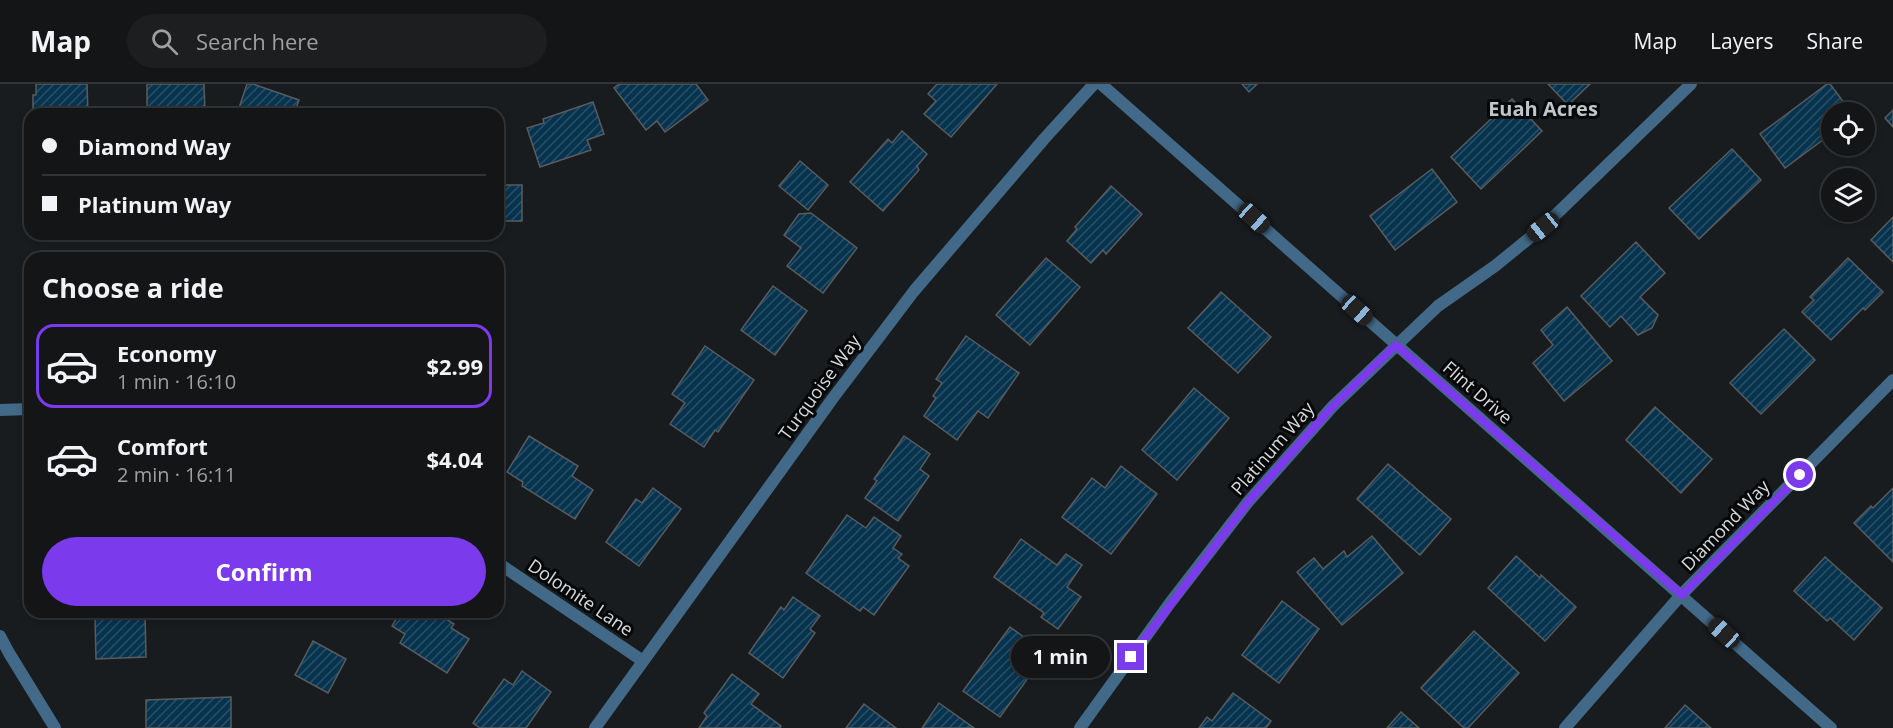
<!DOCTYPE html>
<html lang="en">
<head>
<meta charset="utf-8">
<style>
  :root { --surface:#131517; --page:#1c1e20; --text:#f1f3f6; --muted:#9d9fa1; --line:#323436; --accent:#7c3aed }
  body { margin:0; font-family:"Open Sans",sans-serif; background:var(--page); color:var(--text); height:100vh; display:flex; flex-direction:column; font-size:22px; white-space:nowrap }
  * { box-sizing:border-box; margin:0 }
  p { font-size:20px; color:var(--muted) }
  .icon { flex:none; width:33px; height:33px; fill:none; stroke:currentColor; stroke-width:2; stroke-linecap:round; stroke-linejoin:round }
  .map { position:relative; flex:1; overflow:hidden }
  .side { position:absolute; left:24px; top:168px; width:480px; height:366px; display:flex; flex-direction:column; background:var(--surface); border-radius:18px; box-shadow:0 3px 9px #0003,0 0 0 2px var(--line) }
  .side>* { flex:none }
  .banner { position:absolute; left:24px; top:24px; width:480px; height:132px; border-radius:18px; box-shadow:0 3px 9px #0003,0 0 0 2px var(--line); display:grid; align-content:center; height:132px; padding:0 18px; background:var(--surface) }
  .fabs { position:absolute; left:1821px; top:18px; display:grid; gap:12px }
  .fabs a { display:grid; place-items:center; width:54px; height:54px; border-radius:50%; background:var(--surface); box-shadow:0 3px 9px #0003,0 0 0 2px var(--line); font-size:30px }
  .end { position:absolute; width:27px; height:27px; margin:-14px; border:8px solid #7c3aed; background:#fff; box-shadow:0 0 0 3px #fff }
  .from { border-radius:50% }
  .bubble { position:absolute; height:42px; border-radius:21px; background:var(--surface); box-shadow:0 3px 9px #0003,0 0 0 2px var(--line); font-size:20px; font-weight:700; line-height:42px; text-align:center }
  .car { position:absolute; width:18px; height:36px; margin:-18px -9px; border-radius:8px; box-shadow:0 0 4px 2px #0007; background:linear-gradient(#222 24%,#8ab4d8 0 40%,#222 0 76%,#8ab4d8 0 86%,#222 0) }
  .banner b { display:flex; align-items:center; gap:21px; height:57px; font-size:22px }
  .banner b+b { border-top:2px solid var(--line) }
  .banner i { width:15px; height:15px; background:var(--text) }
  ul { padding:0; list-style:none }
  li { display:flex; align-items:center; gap:18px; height:84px; margin:0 12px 9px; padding:0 6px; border:3px solid transparent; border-radius:18px }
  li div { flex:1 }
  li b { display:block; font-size:22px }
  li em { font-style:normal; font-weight:700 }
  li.selected { border-color:var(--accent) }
  li>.icon { width:54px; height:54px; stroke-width:1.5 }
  h2 { padding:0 18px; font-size:27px; line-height:72px }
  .primary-button { display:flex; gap:12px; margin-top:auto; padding:12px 18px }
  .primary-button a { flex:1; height:69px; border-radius:36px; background:var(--accent); color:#fff; font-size:24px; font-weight:700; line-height:69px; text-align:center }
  header { display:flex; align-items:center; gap:36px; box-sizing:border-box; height:84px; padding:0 30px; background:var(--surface); border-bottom:2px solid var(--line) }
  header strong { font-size:28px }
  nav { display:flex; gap:33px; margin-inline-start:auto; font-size:21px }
  .search { width:420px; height:54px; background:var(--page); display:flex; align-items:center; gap:15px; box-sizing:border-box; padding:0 21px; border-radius:33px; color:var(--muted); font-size:22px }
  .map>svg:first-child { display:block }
</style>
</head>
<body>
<header>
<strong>Map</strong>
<div class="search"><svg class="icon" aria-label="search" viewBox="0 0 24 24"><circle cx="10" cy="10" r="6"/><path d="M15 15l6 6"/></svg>Search here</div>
<nav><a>Map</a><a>Layers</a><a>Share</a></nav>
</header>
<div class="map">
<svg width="1893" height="644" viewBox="0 0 1893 644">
  <defs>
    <pattern id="building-hatch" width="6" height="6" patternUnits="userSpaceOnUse" patternTransform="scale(1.5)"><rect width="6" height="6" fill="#07334f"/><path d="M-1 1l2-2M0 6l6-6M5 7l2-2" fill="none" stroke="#2a5068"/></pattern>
  </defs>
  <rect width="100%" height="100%" fill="#191c1f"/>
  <!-- building -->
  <g fill="url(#building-hatch)" stroke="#585c5f" stroke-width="1.5">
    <path d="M 36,0 L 87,0 L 88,30 L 33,30 L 33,11 L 36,11 Z"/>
    <path d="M 147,0 L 204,0 L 205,28 L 147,29 Z"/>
    <path d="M 247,0 L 253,0 L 299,16 L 294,30 L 237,30 Z"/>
    <path d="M 619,0 L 696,0 L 708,16 L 665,48 L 657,37 L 646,46 L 614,4 Z"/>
    <path d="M 937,0 L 997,0 L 951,53 L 924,30 L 936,17 L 928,10 Z"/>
    <path d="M 1242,0 L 1257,0 L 1249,8 Z"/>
    <path d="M 1548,0 L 1590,0 L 1568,21 Z"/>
    <path d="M 1827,0 L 1830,0 L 1851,28 L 1832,28 L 1832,49 L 1785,84 L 1760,50 Z"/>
    <path d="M 1512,15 L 1542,47 L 1481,105 L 1451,73 Z"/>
    <path d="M 593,18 L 604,50 L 587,56 L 591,66 L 540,83 L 527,44 L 544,39 L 543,35 Z"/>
    <path d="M 1893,26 L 1893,43 L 1885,34 Z"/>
    <path d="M 902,47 L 927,70 L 917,82 L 919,86 L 883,127 L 850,98 L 888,55 L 892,59 Z"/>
    <path d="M 1732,65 L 1761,96 L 1699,155 L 1669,124 Z"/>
    <path d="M 800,77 L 828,101 L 808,126 L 779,102 Z"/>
    <path d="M 1432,85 L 1457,118 L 1395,166 L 1370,132 Z"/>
    <path d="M 26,94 L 30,94 L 30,127 L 27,127 Z"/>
    <rect x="498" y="101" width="24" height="36"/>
    <path d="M 1111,102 L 1142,130 L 1106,170 L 1103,166 L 1091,179 L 1067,157 L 1077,145 L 1075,143 Z"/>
    <path d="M 811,129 L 857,164 L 823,209 L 787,182 L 801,164 L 784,151 L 799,130 Z"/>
    <path d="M 1893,133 L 1893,178 L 1871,156 Z"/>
    <path d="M 1636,158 L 1665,189 L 1640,213 L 1658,231 L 1652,244 L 1638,251 L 1621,232 L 1610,243 L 1581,212 Z"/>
    <path d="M 1046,174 L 1080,203 L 1030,261 L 996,231 Z"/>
    <path d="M 1848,174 L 1883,208 L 1865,226 L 1863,224 L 1831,256 L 1802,228 L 1814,216 L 1810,213 Z"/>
    <path d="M 773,202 L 807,227 L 775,271 L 741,246 Z"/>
    <path d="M 1221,208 L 1271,253 L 1238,289 L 1188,244 Z"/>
    <path d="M 1567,223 L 1612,277 L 1564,317 L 1533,279 L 1553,261 L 1541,246 Z"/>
    <path d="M 1784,245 L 1815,276 L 1761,330 L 1730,299 Z"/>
    <path d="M 966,252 L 1019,289 L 988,334 L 978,327 L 957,356 L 924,332 L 936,314 L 933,312 L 942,299 L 936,295 Z"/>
    <path d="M 705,262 L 754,296 L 718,348 L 715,346 L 704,363 L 670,340 L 685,319 L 672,310 Z"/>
    <path d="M 1194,304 L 1229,334 L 1177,396 L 1142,366 Z"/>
    <path d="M 1655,323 L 1712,375 L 1681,409 L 1626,356 Z"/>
    <path d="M 529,352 L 578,382 L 572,392 L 593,406 L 575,435 L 522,402 L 523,398 L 507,388 Z"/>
    <path d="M 904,352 L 930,370 L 920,385 L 929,392 L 898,437 L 865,414 L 877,397 L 874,395 Z"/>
    <path d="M 1388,380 L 1451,435 L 1420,471 L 1357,415 Z"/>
    <path d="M 1121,382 L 1157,410 L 1111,470 L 1062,433 L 1092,394 L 1105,404 Z"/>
    <path d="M 653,404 L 681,425 L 639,482 L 606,458 L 636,415 L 642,419 Z"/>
    <path d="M 1893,404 L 1893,478 L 1854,439 L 1871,422 L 1873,424 Z"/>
    <path d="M 847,431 L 866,444 L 874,433 L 901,452 L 893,464 L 902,470 L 898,474 L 909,482 L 874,531 L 863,523 L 860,527 L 806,489 Z"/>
    <path d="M 1372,452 L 1403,489 L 1342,541 L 1297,488 L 1314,474 L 1323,485 L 1344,467 L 1347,473 Z"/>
    <path d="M 1021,455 L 1057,481 L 1066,470 L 1082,481 L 1067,503 L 1081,513 L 1058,545 L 1041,533 L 1044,529 L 994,493 Z"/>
    <path d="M 1516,472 L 1540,494 L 1541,491 L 1576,523 L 1545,557 L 1488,504 Z"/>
    <path d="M 1825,473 L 1882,524 L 1854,556 L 1830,534 L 1827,537 L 1794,507 Z"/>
    <path d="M 793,513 L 820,532 L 810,545 L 815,549 L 783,594 L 749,569 L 781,523 L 784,526 Z"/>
    <path d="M 1282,517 L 1319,545 L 1279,599 L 1242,571 Z"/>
    <path d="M 97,528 L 145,528 L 146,573 L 96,575 L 95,535 L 97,534 Z"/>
    <path d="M 400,528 L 435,528 L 454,540 L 451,544 L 469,555 L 447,589 L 400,559 L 405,550 L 392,542 Z"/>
    <path d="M 1010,543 L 1046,569 L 1000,633 L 963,607 Z"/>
    <path d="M 1474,547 L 1519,589 L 1468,644 L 1464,644 L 1421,604 Z"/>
    <path d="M 313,557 L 346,575 L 328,609 L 295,591 Z"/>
    <path d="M 522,587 L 551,608 L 526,644 L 480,644 L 473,639 L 504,595 L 513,601 Z"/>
    <path d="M 732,590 L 759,610 L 751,620 L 781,642 L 780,644 L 699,644 L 707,632 L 704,629 Z"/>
    <path d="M 1233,609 L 1271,637 L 1266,644 L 1199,644 L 1207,633 L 1212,637 Z"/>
    <path d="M 231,613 L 231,644 L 146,644 L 146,616 Z"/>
    <path d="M 939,619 L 974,644 L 922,644 Z"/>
    <path d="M 864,620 L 896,644 L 846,644 Z"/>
    <path d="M 1685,621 L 1711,644 L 1665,644 Z"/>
    <path d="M 1401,628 L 1419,644 L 1387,644 Z"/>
  </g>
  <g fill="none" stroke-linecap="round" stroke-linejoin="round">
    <!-- minor -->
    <g stroke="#426987" stroke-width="12">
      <path d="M 1101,0 L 1831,644"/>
      <path d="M 0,326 L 30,325"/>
      <path d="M 498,479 L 643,577"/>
      <path d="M 0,552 L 9,569 L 55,644"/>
      <path d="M 595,644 L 833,314 L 914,207 L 1044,55 L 1094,0"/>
      <path d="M 1080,644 L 1170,519 L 1248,418 L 1333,322 L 1438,222 L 1495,182 L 1543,143 L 1691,0"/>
      <path d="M 1565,644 L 1681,511 L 1893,296"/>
    </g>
  </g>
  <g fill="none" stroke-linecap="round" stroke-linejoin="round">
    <!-- route -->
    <path stroke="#7c3aed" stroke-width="8" d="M 1131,573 L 1248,418 L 1333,322 L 1396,261 L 1682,511 L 1800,391"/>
  </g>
  <g text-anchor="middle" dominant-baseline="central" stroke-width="6" stroke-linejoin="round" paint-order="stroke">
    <!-- street labels -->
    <g font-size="18" fill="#d8dadc" stroke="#060708">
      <text transform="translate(819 303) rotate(-54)">Turquoise Way</text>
      <text transform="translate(1478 308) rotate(41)">Flint Drive</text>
      <text transform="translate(1272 364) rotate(-49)">Platinum Way</text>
      <text transform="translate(1725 441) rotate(-46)">Diamond Way</text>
      <text transform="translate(581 513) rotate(34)">Dolomite Lane</text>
    </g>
    <!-- neighbourhood labels -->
    <g font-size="20" font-weight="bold" fill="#c0c5c9" stroke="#060708">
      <text x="1543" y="24">Euah Acres</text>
    </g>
  </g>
</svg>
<div class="fabs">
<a><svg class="icon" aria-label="locate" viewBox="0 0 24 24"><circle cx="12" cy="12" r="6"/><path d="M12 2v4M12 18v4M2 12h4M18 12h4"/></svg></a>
<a><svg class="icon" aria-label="layers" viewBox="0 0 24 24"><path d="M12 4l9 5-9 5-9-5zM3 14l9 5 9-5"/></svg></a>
</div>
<i class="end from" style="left:1800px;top:391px"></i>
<i class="end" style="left:1131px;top:573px"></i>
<div class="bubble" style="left:1011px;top:552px;width:99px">1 min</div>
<i class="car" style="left:1254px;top:134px;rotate:132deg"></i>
<i class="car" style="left:1543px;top:143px;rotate:231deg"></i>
<i class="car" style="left:1357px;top:226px;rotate:132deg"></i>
<i class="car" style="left:1724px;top:549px;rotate:312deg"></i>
<div class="banner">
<b><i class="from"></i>Diamond Way</b>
<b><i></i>Platinum Way</b>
</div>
<section class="side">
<h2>Choose a ride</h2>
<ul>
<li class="selected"><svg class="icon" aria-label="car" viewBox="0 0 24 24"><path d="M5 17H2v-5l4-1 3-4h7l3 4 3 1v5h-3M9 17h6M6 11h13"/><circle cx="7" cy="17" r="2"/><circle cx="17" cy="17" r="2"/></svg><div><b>Economy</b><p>1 min · 16:10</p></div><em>$2.99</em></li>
<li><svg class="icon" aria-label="car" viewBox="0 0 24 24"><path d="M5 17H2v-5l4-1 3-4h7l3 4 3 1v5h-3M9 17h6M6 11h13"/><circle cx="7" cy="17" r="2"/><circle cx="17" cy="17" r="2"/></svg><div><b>Comfort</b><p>2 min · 16:11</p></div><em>$4.04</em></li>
</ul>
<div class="primary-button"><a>Confirm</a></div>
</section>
</div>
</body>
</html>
